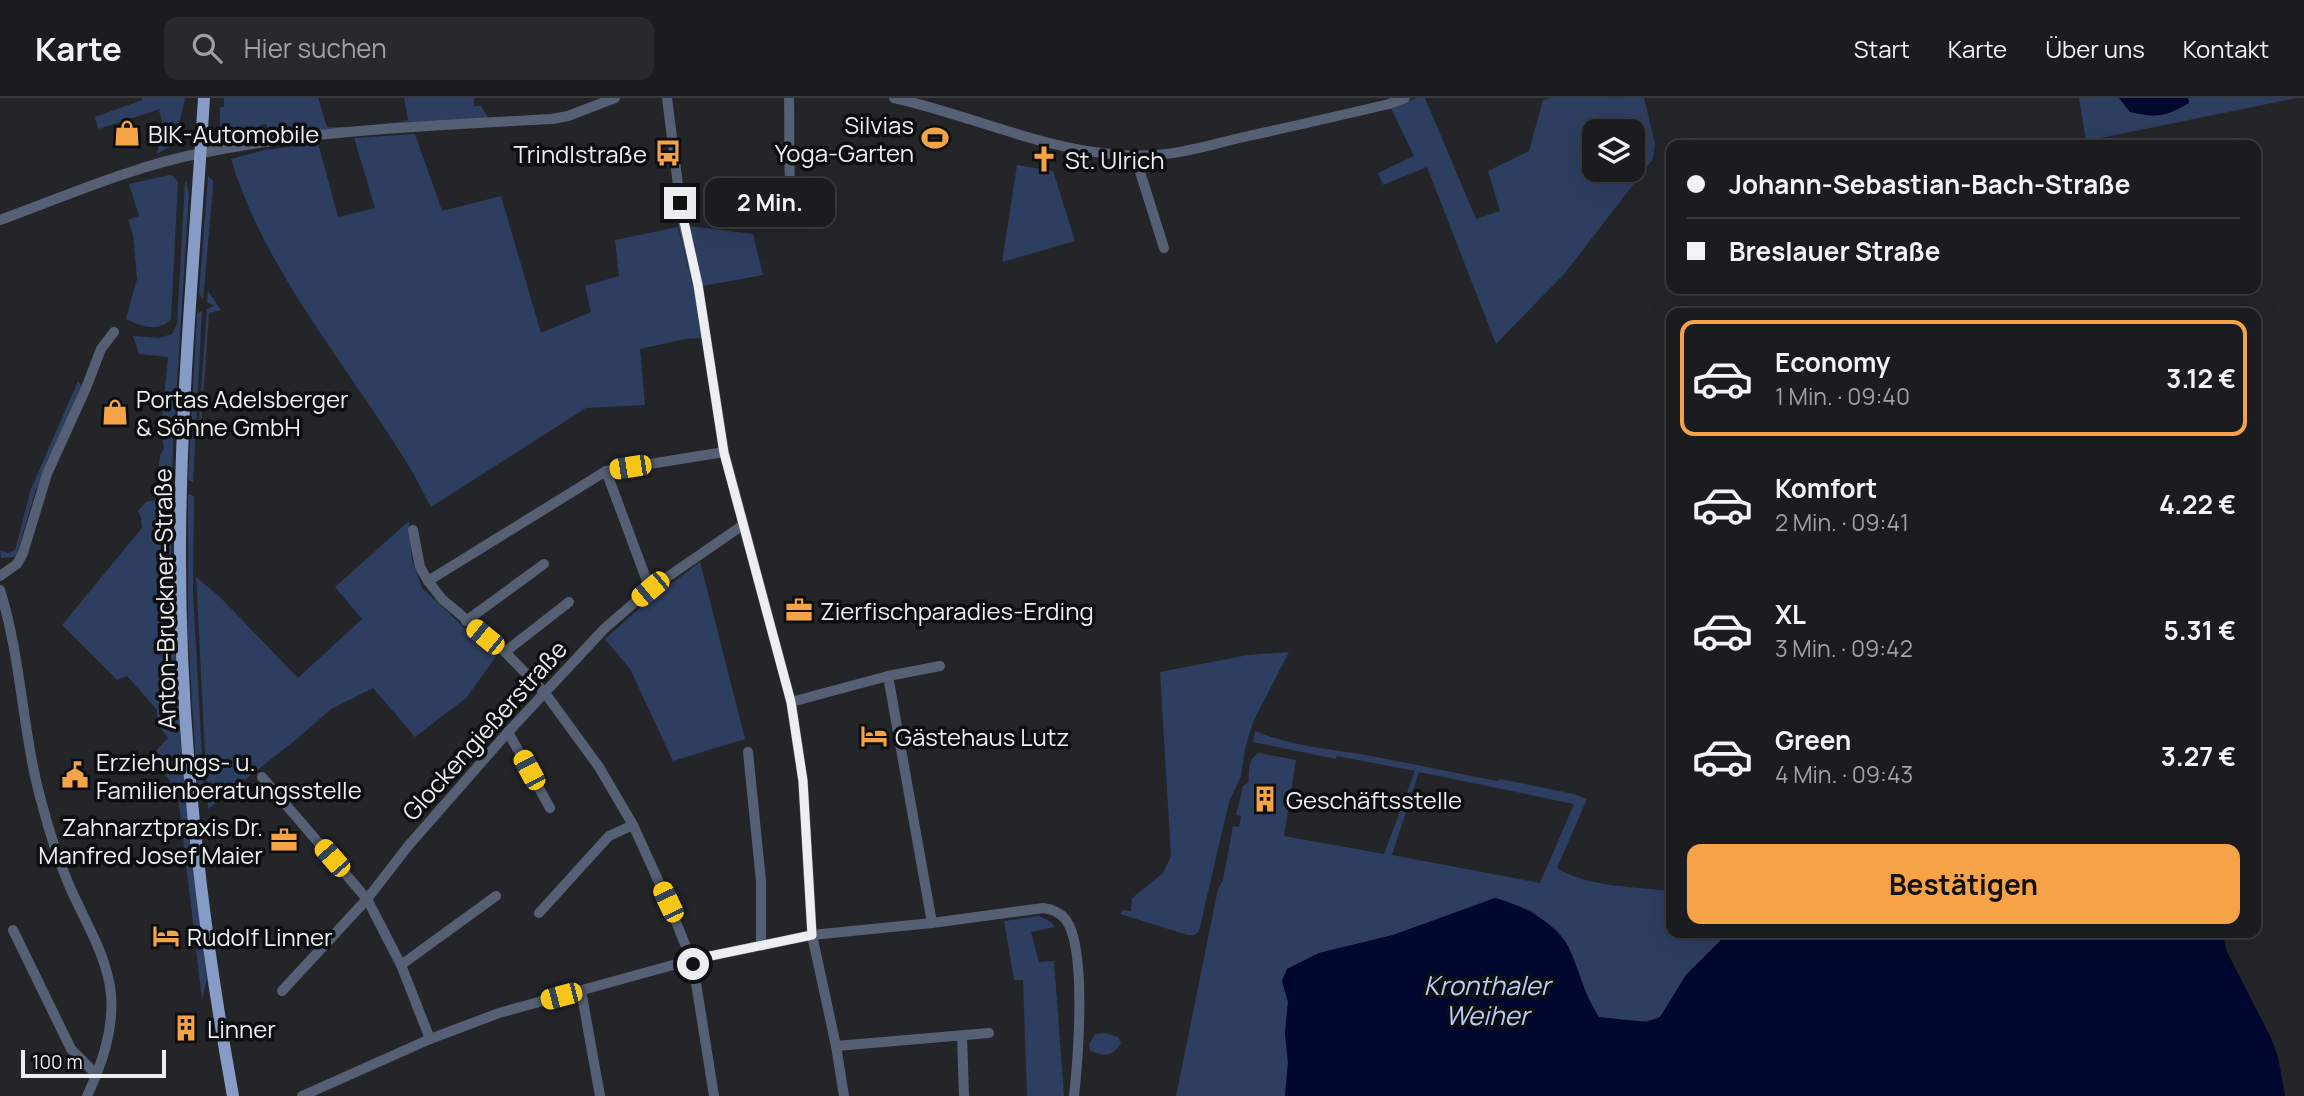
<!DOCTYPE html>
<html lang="de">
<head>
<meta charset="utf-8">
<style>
  :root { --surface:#1a1c1f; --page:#27292c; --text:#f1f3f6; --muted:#9fa1a4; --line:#383a3d; --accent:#f5a346 }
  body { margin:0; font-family:Manrope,sans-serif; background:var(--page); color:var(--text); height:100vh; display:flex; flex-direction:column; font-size:26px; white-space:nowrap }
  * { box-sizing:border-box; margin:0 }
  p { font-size:23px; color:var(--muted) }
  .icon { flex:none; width:38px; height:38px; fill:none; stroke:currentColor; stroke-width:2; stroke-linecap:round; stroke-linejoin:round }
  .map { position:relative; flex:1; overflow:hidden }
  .sheet { position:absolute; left:1666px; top:210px; width:595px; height:630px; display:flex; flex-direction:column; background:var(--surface); border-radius:14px; box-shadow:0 7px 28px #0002,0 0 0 2px var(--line) }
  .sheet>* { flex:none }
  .hud { position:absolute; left:1666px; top:42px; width:595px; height:154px; border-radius:14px; box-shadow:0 7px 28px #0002,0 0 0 2px var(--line); display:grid; align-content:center; height:154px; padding:0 21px; background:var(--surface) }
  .buttons { position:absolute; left:1582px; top:21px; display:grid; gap:14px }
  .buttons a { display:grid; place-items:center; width:63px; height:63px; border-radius:14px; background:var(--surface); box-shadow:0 7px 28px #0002,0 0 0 2px var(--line); font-size:35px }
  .scale { position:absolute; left:21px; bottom:18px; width:145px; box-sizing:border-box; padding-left:7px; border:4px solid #edeef1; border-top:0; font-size:19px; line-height:24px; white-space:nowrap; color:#edeef1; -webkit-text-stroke:5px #0d0e10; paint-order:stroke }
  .end { position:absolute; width:32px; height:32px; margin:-16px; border:9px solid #edeef1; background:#111; box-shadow:0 0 0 4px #111 }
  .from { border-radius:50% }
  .bubble { position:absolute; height:49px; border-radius:14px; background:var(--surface); box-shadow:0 7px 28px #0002,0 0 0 2px var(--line); font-size:23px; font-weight:700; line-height:49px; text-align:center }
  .car { position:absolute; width:21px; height:42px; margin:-21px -10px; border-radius:9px; box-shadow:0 0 5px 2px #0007; background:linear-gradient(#f5c518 24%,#345 0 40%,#f5c518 0 76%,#345 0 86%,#f5c518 0) }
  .hud b { display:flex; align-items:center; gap:24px; height:66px; font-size:26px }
  .hud b+b { border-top:2px solid var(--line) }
  .hud i { width:18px; height:18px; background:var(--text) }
  ul { padding:12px 0 0; list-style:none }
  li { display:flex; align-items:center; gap:21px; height:116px; margin:0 14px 10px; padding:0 7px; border:4px solid transparent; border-radius:14px }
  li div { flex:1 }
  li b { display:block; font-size:26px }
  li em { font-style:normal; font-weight:700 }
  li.selected { border-color:var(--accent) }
  li>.icon { width:63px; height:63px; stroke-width:1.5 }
  .action { display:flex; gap:14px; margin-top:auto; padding:14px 21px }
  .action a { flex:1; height:80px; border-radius:14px; background:var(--accent); color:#111; font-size:28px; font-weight:700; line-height:80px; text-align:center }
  header { display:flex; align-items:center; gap:42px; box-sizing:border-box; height:98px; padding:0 35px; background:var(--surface); border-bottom:2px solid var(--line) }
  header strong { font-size:33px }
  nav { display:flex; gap:38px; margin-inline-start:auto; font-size:24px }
  .search { width:490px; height:63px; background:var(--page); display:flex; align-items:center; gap:18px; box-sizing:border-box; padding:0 24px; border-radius:14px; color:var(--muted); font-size:26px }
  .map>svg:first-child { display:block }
</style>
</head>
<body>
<header>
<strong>Karte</strong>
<div class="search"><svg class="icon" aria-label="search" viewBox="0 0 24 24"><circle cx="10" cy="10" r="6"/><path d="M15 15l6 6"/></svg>Hier suchen</div>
<nav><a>Start</a><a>Karte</a><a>Über uns</a><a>Kontakt</a></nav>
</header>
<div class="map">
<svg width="2304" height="998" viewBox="0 0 2304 998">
  <rect width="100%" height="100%" fill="#232529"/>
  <!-- green -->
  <g fill="#2e3e60" fill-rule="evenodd">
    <path d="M 142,0 L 185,0 L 174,46 L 157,56 L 164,30 L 159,13 L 161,11 L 98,31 L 95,19 L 142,2 Z"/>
    <path d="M 224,0 L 318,0 L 327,29 L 353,29 L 407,23 L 408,21 L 404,0 L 474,0 L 474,8 L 481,8 L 489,21 L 280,35 L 268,32 L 266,26 L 260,27 L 257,37 C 245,39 230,41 220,32 L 220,9 L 224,9 Z"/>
    <path d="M 1417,0 L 1425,0 L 1476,121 L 1500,113 L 1488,73 L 1529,53 L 1543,2 L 1551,0 L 1644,0 L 1655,45 L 1653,61 L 1565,175 L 1496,246 L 1427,69 L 1383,87 L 1378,75 L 1414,58 L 1391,10 ZM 1594,33 L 1633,33 L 1633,72 L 1594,72 Z"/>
    <path d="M 2079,0 L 2119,0 L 2130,14 L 2189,5 L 2188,0 L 2296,0 L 2086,43 Z"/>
    <path d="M 415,36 L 442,113 L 501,98 L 541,235 L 591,214 L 585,188 L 619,178 L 615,142 L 678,129 L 696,201 L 701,240 L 685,241 L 640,251 L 645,307 L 586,310 L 431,409 C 422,393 415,377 405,362 C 345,264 265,173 231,61 L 265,52 L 318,45 L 338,119 L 375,110 L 354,40 Z"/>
    <path d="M 1017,67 L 1053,73 L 1075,143 L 1002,164 Z"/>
    <path d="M 169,77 L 173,78 L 178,84 L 171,221 C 159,235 140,228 126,221 L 137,181 L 133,136 L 128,122 L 139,118 L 129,86 Z"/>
    <path d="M 208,78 L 213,83 L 213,90 L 203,202 L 199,196 Z"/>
    <path d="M 186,83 L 189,96 L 173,347 L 171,470 L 180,639 L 191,754 L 207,881 L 202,902 L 179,705 L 169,681 L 148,662 L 168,640 L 157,625 L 157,612 L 127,578 L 117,582 L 62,527 L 142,430 L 141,420 L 138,413 L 146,404 L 155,402 L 160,357 L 164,351 L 161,331 L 168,259 L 139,256 L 133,238 L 159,240 L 172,236 L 177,226 L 185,84 Z"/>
    <path d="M 688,128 L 753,136 L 763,177 L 703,188 Z"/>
    <path d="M 208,193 L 221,212 L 209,215 L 200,342 L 199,324 L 207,211 L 214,208 L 207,204 Z"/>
    <path d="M 202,212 L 193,384 L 188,382 L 197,216 Z"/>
    <path d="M 78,283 L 82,288 L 35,394 L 17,456 L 13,459 L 1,460 L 0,452 L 8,455 L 15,452 L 16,449 L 31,391 Z"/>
    <path d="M 188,396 L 194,398 L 193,493 L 204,696 L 202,700 L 199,696 L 197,683 L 188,538 Z"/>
    <path d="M 409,423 L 412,462 L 422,490 L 496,559 L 466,600 L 415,639 L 373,590 L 331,611 L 298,640 L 208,711 L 196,479 L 219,498 L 298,580 L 362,521 L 335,489 Z"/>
    <path d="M 700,464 L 745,641 L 673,663 L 630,571 L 605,541 L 642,508 Z"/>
    <path d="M 1289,554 L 1253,624 L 1245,651 L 1241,678 L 1229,704 L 1199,833 L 1194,837 L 1188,837 L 1120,816 L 1123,812 L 1131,813 L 1132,800 L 1163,775 L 1171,758 L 1160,574 L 1248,557 Z"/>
    <path d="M 1255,633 C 1291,648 1328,651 1366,657 C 1410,665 1454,675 1498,683 L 1500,681 L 1574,696 L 1587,701 L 1557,770 C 1586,789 1637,789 1671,793 L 1671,835 L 1728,835 L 1686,877 L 1660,920 C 1641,926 1619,923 1599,919 L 1587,900 L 1566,845 L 1532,813 L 1496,800 L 1393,837 L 1319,855 L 1287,871 L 1282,883 L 1288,904 L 1285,935 L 1288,965 L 1285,998 L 1176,998 L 1218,791 L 1223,782 L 1233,728 L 1239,729 L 1241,718 L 1236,717 L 1243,688 L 1248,685 C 1250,673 1247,661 1259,655 L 1296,662 L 1284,738 L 1384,756 L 1415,673 L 1337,658 L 1336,661 L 1253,644 ZM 1419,674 L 1574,706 L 1540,785 L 1392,757 Z"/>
    <path d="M 1039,818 L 1051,824 L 1055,829 L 1031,834 L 1039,864 L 1054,863 L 1064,998 L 1027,998 L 1023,882 L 1014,882 L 1004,823 Z"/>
    <path d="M 1106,935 L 1118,939 L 1121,945 C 1112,960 1105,958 1090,953 L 1089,947 L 1095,936 Z"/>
  </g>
  <!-- water -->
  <g fill="#01072e">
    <path d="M 2119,0 L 2188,0 L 2189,5 C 2165,19 2157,20 2130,14 Z"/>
    <path d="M 1495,800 C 1520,806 1556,825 1568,848 C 1580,873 1583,894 1599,919 L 1647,924 L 1660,919 L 1686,877 L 1728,835 L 2223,835 L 2226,852 L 2271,940 L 2278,959 L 2285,998 L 1285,998 L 1288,965 L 1285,935 L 1288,904 L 1282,883 L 1287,871 L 1319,855 L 1393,837 Z"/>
  </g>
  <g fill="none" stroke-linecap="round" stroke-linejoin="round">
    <!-- minor -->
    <g stroke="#566074" stroke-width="10">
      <path d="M 667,0 L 682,119 L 698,187 L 724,354 L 791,604 L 803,683 L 812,837 L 836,948 L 844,998"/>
      <path d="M 789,0 C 790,33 788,65 791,98 L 806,109"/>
      <path d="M 894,0 C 967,16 1036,49 1111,56 C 1166,62 1196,50 1248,38 C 1295,28 1342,17 1389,6 L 1405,0"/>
      <path d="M 1135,58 L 1164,150"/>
      <path d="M 0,122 C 66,98 133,68 202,55 C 313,32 438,27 552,21 L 568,18 L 615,0"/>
      <path d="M 606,373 L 650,491"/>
      <path d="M 413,432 L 420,469 L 428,483 L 442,501 L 505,554 L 545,595 L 599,669 L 633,727 L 668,804 L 693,866 L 714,998"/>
      <path d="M 0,478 L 17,466 L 23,455 L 47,376 L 86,290 L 101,251 L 114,234"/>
      <path d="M 428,483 L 606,373 L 724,354"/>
      <path d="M 0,492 C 22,562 22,636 42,706 C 49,733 58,761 69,787 C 84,822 107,857 111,896 C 114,932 102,966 87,998"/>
      <path d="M 466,523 L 544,466"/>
      <path d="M 505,554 L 569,504"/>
      <path d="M 888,578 L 932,825"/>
      <path d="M 791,604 L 888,578 L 940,568"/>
      <path d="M 508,634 L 550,710"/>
      <path d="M 748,654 L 761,783 L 761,848"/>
      <path d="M 262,679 L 367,801 L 401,867 L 430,941"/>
      <path d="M 539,815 L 609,738 L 633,727"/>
      <path d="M 13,832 L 71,951 L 97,977"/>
      <path d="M 401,867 L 496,798"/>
      <path d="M 581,892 L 600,998"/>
      <path d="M 282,893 L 367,801 L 409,747 L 508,634 L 604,531 L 650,491 L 743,427"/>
      <path d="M 962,938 L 964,998"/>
      <path d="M 836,948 L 989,935"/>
      <path d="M 302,998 L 430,941 L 499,915 L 691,862 L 812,837 L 932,825 L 1043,810 C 1052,811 1060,814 1066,822 C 1087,851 1078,962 1074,998"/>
    </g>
    <!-- major -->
    <path stroke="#869bc5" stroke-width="12" d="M 204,0 C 195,148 181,296 180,445 C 179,630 200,816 233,998"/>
  </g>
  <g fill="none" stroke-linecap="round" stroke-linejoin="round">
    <!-- route -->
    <path stroke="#edeef1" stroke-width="9" d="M 680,105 L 698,187 L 724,355 L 791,604 L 803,683 L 812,837 L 691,862 L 693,866"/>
  </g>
  <!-- icons -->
  <defs>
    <g id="shop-bare" transform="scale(2.1)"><path d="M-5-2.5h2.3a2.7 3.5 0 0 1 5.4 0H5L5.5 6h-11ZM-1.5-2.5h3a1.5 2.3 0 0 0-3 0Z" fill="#f5a346" stroke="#0d0e10" stroke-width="2.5" paint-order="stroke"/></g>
    <g id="stadium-bare" transform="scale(2.1)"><path d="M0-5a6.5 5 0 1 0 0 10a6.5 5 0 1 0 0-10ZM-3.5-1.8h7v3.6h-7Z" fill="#f5a346" stroke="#0d0e10" stroke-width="2.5" paint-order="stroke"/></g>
    <g id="bus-bare" transform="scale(2.1)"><path d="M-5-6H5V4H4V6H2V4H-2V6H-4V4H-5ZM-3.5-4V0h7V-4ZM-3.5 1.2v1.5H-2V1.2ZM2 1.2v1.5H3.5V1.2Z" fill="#f5a346" stroke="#0d0e10" stroke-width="2.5" paint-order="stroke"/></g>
    <g id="church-bare" transform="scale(2.1)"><path d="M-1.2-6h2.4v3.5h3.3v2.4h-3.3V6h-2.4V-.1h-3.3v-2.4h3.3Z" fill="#f5a346" stroke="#0d0e10" stroke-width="2.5" paint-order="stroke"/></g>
    <g id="office-bare" transform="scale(2.1)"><path d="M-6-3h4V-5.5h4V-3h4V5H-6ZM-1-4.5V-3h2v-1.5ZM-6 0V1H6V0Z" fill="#f5a346" stroke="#0d0e10" stroke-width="2.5" paint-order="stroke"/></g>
    <g id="hotel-bare" transform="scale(2.1)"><path d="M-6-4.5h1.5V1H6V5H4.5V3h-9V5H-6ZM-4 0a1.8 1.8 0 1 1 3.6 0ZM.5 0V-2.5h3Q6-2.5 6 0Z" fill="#f5a346" stroke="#0d0e10" stroke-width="2.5" paint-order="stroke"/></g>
    <g id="civic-bare" transform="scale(2.1)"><path d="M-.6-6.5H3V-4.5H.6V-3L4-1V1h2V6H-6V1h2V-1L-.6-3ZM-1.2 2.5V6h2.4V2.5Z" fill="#f5a346" stroke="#0d0e10" stroke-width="2.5" paint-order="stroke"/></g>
    <g id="building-bare" transform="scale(2.1)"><path d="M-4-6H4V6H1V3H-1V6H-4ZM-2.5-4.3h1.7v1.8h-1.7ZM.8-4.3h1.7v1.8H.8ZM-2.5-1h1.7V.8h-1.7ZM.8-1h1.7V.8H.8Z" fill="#f5a346" stroke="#0d0e10" stroke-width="2.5" paint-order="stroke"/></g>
  </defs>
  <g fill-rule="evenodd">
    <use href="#shop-bare" x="127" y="35"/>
    <use href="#stadium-bare" x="935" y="40"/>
    <use href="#bus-bare" x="668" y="55"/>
    <use href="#church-bare" x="1044" y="61"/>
    <use href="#shop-bare" x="115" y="314"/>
    <use href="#office-bare" x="799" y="512"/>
    <use href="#hotel-bare" x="874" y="638"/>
    <use href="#civic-bare" x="75" y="677"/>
    <use href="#building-bare" x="1265" y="701"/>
    <use href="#office-bare" x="284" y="742"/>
    <use href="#hotel-bare" x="166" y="838"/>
    <use href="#building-bare" x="186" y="930"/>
  </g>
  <g text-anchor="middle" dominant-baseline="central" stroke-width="7" stroke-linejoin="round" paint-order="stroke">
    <!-- poi labels -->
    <g font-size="24" fill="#edeef1" stroke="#0d0e10" text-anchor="start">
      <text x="914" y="26" text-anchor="end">Silvias<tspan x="914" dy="28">Yoga-Garten</tspan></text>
      <text x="148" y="35">BIK-Automobile</text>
      <text x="647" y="55" text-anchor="end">Trindlstraße</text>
      <text x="1065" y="61">St. Ulrich</text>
      <text x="136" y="300">Portas Adelsberger<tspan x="136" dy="28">&amp; Söhne GmbH</tspan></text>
      <text x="820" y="512">Zierfischparadies-Erding</text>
      <text x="895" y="638">Gästehaus Lutz</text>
      <text x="96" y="663">Erziehungs- u.<tspan x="96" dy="28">Familienberatungsstelle</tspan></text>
      <text x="1286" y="701">Geschäftsstelle</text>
      <text x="263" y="728" text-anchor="end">Zahnarztpraxis Dr.<tspan x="263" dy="28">Manfred Josef Maier</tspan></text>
      <text x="187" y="838">Rudolf Linner</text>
      <text x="207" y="930">Linner</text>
    </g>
    <!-- street labels -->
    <g font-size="24" fill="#edeef1" stroke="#0d0e10">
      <text transform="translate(164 501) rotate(-91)">Anton-Bruckner-Straße</text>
      <text transform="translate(484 632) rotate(-48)">Glockengießerstraße</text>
    </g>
    <!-- water labels -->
    <g font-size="26" font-style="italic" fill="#b7cdf8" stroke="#0d0e10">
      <text x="1487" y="887">Kronthaler<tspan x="1487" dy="30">Weiher</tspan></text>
    </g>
  </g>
</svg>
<div class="buttons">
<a><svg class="icon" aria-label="layers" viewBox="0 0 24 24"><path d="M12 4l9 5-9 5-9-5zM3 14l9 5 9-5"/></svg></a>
</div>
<div class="scale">100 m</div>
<i class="end from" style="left:693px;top:866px"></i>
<i class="end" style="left:680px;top:105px"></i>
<div class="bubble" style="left:705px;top:80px;width:130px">2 Min.</div>
<i class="car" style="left:630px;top:369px;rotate:261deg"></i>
<i class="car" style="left:650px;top:491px;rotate:230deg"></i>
<i class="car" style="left:485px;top:539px;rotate:309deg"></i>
<i class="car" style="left:529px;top:672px;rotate:332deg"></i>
<i class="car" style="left:332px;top:760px;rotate:319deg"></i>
<i class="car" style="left:668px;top:804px;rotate:335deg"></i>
<i class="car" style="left:561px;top:898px;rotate:255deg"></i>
<div class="hud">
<b><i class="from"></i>Johann-Sebastian-Bach-Straße</b>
<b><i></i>Breslauer Straße</b>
</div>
<section class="sheet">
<ul>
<li class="selected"><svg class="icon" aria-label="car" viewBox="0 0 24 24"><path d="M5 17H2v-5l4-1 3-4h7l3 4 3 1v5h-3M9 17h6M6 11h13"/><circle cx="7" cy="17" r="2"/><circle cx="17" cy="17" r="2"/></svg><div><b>Economy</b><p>1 Min. · 09:40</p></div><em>3.12 €</em></li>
<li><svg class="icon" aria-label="car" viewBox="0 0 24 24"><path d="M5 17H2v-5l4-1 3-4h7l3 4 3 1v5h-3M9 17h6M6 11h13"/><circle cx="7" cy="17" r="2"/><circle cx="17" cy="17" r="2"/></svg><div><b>Komfort</b><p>2 Min. · 09:41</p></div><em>4.22 €</em></li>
<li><svg class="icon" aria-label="car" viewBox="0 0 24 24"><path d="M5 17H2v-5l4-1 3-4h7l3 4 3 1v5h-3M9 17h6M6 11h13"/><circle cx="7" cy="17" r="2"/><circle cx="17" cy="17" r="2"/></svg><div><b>XL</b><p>3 Min. · 09:42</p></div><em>5.31 €</em></li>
<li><svg class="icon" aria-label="car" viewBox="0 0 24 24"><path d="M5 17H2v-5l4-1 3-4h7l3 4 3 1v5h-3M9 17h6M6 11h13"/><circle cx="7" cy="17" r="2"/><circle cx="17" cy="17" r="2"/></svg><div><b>Green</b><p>4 Min. · 09:43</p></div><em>3.27 €</em></li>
</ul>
<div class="action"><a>Bestätigen</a></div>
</section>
</div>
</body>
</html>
